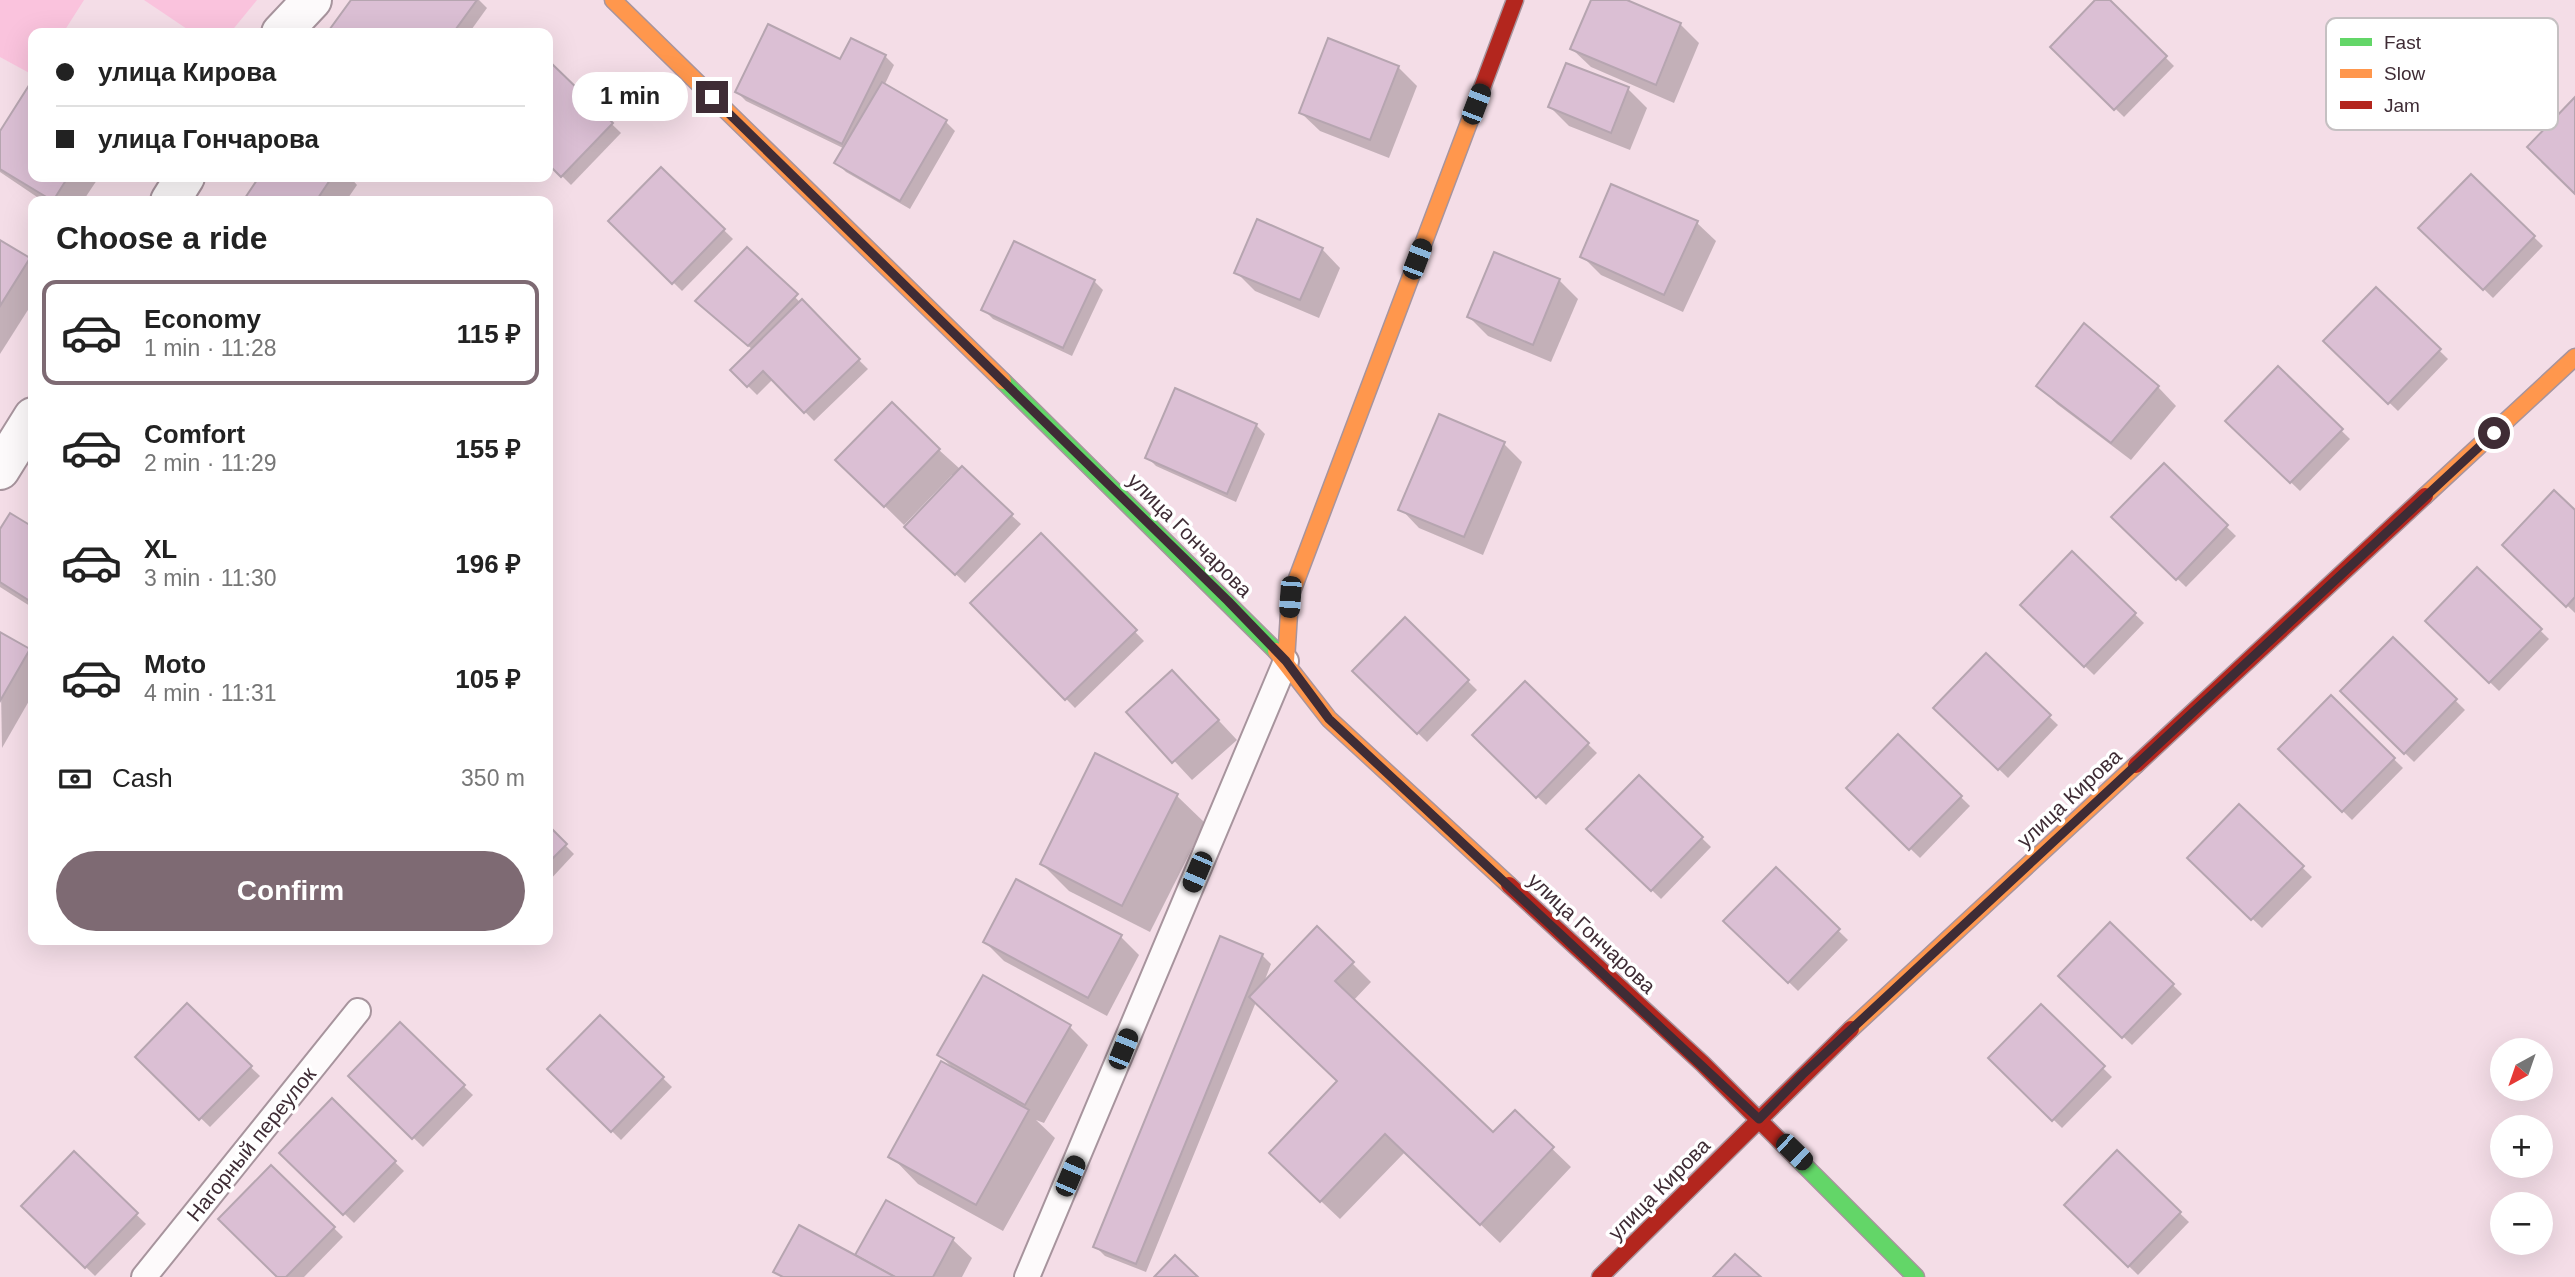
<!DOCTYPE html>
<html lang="en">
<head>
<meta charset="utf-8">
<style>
  :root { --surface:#fff; --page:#f6f6f6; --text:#222; --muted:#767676; --line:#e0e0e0; --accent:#7e6a73 }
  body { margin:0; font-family:Arial,sans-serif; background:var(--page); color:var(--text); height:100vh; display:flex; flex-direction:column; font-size:26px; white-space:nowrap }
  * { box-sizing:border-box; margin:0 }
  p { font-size:23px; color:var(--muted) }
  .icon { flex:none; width:38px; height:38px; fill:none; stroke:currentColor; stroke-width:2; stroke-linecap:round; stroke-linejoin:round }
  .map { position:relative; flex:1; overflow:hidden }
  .details { position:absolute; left:28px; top:196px; width:525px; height:749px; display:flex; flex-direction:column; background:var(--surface); border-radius:14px; box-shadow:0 7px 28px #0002 }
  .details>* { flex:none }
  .banner { position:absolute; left:28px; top:28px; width:525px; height:154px; border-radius:14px; box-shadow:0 7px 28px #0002; display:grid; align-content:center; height:154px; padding:0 28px; background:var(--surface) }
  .needle { width:46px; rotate:220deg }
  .tools { position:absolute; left:2490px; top:1038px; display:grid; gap:14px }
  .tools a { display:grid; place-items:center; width:63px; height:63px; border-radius:50%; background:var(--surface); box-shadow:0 7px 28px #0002; font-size:35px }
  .end { position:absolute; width:32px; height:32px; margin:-16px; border:9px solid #3f2c35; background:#fff; box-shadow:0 0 0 4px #fff }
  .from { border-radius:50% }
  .bubble { position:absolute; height:49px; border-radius:24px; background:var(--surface); box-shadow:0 7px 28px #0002; font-size:23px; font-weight:600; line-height:49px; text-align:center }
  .car { position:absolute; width:21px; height:42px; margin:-21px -10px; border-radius:9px; box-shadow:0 0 5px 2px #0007; background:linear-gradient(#222 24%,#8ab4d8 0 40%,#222 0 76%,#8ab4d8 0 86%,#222 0) }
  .banner b { display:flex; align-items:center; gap:24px; height:66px; font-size:26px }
  .banner b+b { border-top:2px solid var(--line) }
  .banner i { width:18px; height:18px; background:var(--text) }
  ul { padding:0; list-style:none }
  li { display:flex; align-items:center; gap:21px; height:105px; margin:0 14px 10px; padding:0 14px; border:4px solid transparent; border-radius:14px }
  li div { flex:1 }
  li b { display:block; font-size:26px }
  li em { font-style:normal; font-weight:600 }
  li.selected { border-color:var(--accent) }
  li>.icon { width:63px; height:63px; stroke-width:1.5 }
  h2 { padding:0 28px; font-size:32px; line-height:84px }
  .pay { display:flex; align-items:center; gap:18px; height:77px; padding:0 28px; font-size:26px }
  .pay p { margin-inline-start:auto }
  .primary-button { display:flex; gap:14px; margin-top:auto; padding:14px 28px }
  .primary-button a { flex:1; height:80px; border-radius:42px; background:var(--accent); color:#fff; font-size:28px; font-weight:600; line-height:80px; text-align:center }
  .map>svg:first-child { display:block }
</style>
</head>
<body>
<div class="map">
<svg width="2575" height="1277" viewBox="0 0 2575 1277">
  <rect width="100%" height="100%" fill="#f4dde7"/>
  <!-- green -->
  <g fill="#fac3dd">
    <path d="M 0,0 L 84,0 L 63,33 L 33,33 L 33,75 L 0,57 Z"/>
    <path d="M 144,0 L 257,0 L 230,33 L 193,33 Z"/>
  </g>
  <!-- shadow -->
  <g fill="#0003">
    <path d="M 353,0 L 479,0 L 487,8 L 469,33 L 329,33 Z"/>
    <path d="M 1593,0 L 1623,0 L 1680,24 L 1699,43 L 1674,103 L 1591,67 L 1572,49 Z"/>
    <path d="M 2098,0 L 2108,0 L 2174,66 L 2124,117 L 2052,47 Z"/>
    <path d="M 885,56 L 894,65 L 884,86 L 946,122 L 955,131 L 910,209 L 846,172 L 837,163 L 845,149 L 746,101 L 737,92 L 841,61 Z"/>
    <path d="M 549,63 L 621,133 L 571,185 L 548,162 Z"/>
    <path d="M 1567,65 L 1628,89 L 1647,108 L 1630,150 L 1569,126 L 1550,107 Z"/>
    <path d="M 1398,67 L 1417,86 L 1389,158 L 1320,131 L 1301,113 Z"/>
    <path d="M 33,83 L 33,177 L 99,177 L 83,201 L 43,201 L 0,172 L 0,134 Z"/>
    <path d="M 661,169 L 733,239 L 682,291 L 611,221 Z"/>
    <path d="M 2471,176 L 2543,246 L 2493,298 L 2421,228 Z"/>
    <path d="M 261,177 L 350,177 L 357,185 L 346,201 L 245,201 Z"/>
    <path d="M 1612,186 L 1697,223 L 1716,241 L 1683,312 L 1601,275 L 1582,256 Z"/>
    <path d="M 0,242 L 33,264 L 33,302 L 0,354 Z"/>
    <path d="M 1322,249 L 1340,268 L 1319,318 L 1255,291 L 1236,272 Z"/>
    <path d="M 747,250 L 868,369 L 814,421 L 773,379 L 757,395 L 732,370 L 753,350 L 707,310 Z"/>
    <path d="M 1559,280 L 1578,299 L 1551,362 L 1488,336 L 1469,317 Z"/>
    <path d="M 1094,281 L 1103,290 L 1072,356 L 993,319 L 984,310 Z"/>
    <path d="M 2376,289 L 2448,359 L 2398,411 L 2325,341 Z"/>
    <path d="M 2278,369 L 2350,439 L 2300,491 L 2228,421 Z"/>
    <path d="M 2038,386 L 2158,387 L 2176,406 L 2131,460 L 2057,404 Z"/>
    <path d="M 1256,425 L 1265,434 L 1236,502 L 1156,466 L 1147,457 Z"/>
    <path d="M 1504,444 L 1522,462 L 1483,555 L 1419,528 L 1401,509 Z"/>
    <path d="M 939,450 L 1021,524 L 965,583 L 907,527 L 954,477 L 952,475 L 904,525 L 838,460 Z"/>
    <path d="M 2164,466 L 2236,536 L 2186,587 L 2113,517 Z"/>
    <path d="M 2575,513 L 2575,613 L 2504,545 Z"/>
    <path d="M 11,515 L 33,529 L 33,608 L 0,587 L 0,533 Z"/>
    <path d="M 1041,536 L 1144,641 L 1075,708 L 972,603 Z"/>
    <path d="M 2072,554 L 2144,623 L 2094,675 L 2022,605 Z"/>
    <path d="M 2477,569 L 2549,639 L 2499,691 L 2427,621 Z"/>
    <path d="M 1405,619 L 1477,690 L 1427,742 L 1355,671 Z"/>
    <path d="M 0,634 L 33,655 L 33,694 L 2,748 Z"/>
    <path d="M 2393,639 L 2465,710 L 2414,762 L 2342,691 Z"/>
    <path d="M 1986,656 L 2058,725 L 2008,778 L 1936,708 Z"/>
    <path d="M 1525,683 L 1597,753 L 1546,805 L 1474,735 Z"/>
    <path d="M 1191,691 L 1237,740 L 1192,780 L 1129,712 Z"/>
    <path d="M 2331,698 L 2403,768 L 2352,820 L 2280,749 Z"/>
    <path d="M 1898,736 L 1970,806 L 1920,858 L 1848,788 Z"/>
    <path d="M 1096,755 L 1177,796 L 1205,823 L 1150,932 L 1069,891 L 1042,864 Z"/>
    <path d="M 1639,777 L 1711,847 L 1661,899 L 1589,829 Z"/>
    <path d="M 2239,806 L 2312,877 L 2262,928 L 2189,858 Z"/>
    <path d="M 548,828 L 574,854 L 548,882 Z"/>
    <path d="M 1776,870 L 1848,940 L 1798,991 L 1726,921 Z"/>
    <path d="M 2110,924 L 2182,994 L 2132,1045 L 2060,976 Z"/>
    <path d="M 1317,928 L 1371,982 L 1353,1001 L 1493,1135 L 1515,1113 L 1571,1167 L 1500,1243 L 1405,1152 L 1340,1219 L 1290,1172 L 1339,1081 L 1256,1002 L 1146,1272 L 1105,1256 L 1095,1246 L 1262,955 L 1271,964 L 1263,985 Z"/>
    <path d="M 1121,937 L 1139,955 L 1107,1016 L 1004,961 L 985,942 Z"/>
    <path d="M 187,1006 L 260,1076 L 210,1127 L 137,1057 Z"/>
    <path d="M 2041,1007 L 2112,1077 L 2062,1128 L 1990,1058 Z"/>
    <path d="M 600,1017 L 672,1087 L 621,1140 L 549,1069 Z"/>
    <path d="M 400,1025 L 473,1095 L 423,1147 L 350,1076 Z"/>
    <path d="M 1070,1027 L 1088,1045 L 1044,1123 L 1036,1120 L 1055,1138 L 1003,1231 L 918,1184 L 891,1156 L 952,1067 L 939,1055 Z"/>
    <path d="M 332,1101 L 404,1171 L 354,1223 L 282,1153 Z"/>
    <path d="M 2117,1153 L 2189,1222 L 2138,1275 L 2066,1205 Z"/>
    <path d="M 74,1154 L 146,1224 L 95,1276 L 23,1206 Z"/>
    <path d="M 271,1167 L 343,1237 L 304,1277 L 279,1277 Z"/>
    <path d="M 953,1240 L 972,1258 L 962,1277 L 781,1277 L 775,1271 Z"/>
  </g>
  <!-- building -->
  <g fill="#dbbfd4" stroke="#b6a5b0" stroke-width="2">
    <path d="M 351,0 L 477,0 L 453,33 L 327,33 Z"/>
    <path d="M 1591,0 L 1627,0 L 1681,23 L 1656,85 L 1570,49 Z"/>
    <path d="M 2095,0 L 2110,0 L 2167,56 L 2114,110 L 2050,47 Z"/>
    <path d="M 768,24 L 840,59 L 851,38 L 886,55 L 842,144 L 735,92 Z"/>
    <path d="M 1328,38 L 1399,66 L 1370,140 L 1299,113 Z"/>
    <path d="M 549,61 L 613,123 L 561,177 L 548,164 Z"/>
    <path d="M 1566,63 L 1629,87 L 1611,133 L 1548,107 Z"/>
    <path d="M 33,79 L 33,177 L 68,177 L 53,201 L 0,169 L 0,131 Z"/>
    <path d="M 882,82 L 947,120 L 900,201 L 834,163 Z"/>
    <path d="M 2575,97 L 2575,194 L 2527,147 Z"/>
    <path d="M 661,167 L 725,229 L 672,284 L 608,221 Z"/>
    <path d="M 2471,174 L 2535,236 L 2483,290 L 2418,228 Z"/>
    <path d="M 259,177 L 332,177 L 316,201 L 243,201 Z"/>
    <path d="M 1611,184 L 1698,221 L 1664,295 L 1580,257 Z"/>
    <path d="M 1257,219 L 1323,248 L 1300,300 L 1234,273 Z"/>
    <path d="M 0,240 L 30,258 L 0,306 Z"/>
    <path d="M 1014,241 L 1095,280 L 1063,348 L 981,310 Z"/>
    <path d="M 747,247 L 798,294 L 748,346 L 695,301 Z"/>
    <path d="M 1494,252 L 1560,279 L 1533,345 L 1467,317 Z"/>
    <path d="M 2376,287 L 2441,349 L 2388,404 L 2323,341 Z"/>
    <path d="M 802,299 L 860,359 L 804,413 L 763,371 L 747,387 L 730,370 Z"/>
    <path d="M 2084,323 L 2159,386 L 2111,443 L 2036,386 Z"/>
    <path d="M 2278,366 L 2343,429 L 2290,483 L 2225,421 Z"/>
    <path d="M 1175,388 L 1257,424 L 1227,494 L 1145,458 Z"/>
    <path d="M 892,402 L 940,449 L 884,507 L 835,460 Z"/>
    <path d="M 1439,414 L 1505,442 L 1464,537 L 1398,510 Z"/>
    <path d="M 2164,463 L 2228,525 L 2176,580 L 2111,517 Z"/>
    <path d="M 962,466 L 1013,514 L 955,575 L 904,527 Z"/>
    <path d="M 2554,490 L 2575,510 L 2575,597 L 2566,607 L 2502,545 Z"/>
    <path d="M 10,513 L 33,527 L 33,603 L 0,582 L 0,529 Z"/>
    <path d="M 1041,533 L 1137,630 L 1065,700 L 970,603 Z"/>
    <path d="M 2072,551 L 2136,613 L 2084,667 L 2020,605 Z"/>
    <path d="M 2477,567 L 2542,629 L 2489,683 L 2425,621 Z"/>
    <path d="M 1405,617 L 1469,680 L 1417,734 L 1352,671 Z"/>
    <path d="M 0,632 L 30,649 L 0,701 Z"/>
    <path d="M 2393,637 L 2457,699 L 2404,754 L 2340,691 Z"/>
    <path d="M 1986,653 L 2051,715 L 1998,770 L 1933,708 Z"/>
    <path d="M 1172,670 L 1219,720 L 1172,763 L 1126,712 Z"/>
    <path d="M 1525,681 L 1589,743 L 1536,798 L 1472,735 Z"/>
    <path d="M 2331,695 L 2395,758 L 2342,812 L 2278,749 Z"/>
    <path d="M 1898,734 L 1962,796 L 1909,850 L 1846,788 Z"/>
    <path d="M 1095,753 L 1178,794 L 1122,906 L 1040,864 Z"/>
    <path d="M 1639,775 L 1703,837 L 1651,891 L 1586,829 Z"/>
    <path d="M 2239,804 L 2304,866 L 2251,920 L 2187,858 Z"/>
    <path d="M 548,825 L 567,844 L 548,863 Z"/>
    <path d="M 1776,867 L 1840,929 L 1788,983 L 1723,921 Z"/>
    <path d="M 1016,879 L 1122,935 L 1088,998 L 983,942 Z"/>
    <path d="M 2110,922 L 2174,984 L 2122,1038 L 2058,976 Z"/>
    <path d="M 1317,926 L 1354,962 L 1335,981 L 1493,1132 L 1515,1110 L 1554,1147 L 1480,1225 L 1385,1134 L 1320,1202 L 1269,1153 L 1337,1081 L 1249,997 Z"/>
    <path d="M 1220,936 L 1263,954 L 1136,1264 L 1093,1247 Z"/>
    <path d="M 983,975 L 1071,1025 L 1025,1105 L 937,1055 Z"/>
    <path d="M 187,1003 L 252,1066 L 199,1120 L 135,1057 Z"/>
    <path d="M 2041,1004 L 2105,1066 L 2052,1121 L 1988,1058 Z"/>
    <path d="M 600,1015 L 664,1077 L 611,1132 L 547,1069 Z"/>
    <path d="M 400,1022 L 465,1085 L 412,1139 L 348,1076 Z"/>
    <path d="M 941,1061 L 1029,1110 L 976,1205 L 888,1157 Z"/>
    <path d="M 332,1098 L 396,1161 L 343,1215 L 279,1153 Z"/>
    <path d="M 2117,1150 L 2181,1212 L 2128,1267 L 2064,1205 Z"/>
    <path d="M 74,1151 L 138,1213 L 85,1268 L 21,1206 Z"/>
    <path d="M 271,1165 L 335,1227 L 286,1277 L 277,1277 L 218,1219 Z"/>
    <path d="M 886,1200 L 954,1238 L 933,1277 L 895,1277 L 855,1255 Z"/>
    <path d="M 799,1225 L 855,1255 L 895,1277 L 783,1277 L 773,1272 Z"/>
    <path d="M 1735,1254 L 1761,1277 L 1713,1277 Z"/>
    <path d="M 1175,1255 L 1198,1277 L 1154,1277 Z"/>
  </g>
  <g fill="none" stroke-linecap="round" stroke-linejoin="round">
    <!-- lane casing -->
    <g stroke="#a7949d" stroke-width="28">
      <g id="lane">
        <path d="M 144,1277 L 358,1011"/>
        <path d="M 1027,1277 L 1286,661"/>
      </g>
    </g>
    <!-- street casing -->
    <g stroke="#a7949d" stroke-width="42">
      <g id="street">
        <path d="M 281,33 L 312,0"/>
        <path d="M 170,201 L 185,177"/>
        <path d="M 0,470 L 33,417"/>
      </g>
    </g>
    <!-- fast casing -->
    <g stroke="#a7949d" stroke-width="19">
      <g id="fast">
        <path d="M 1003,381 L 1276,651"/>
        <path d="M 1796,1157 L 1916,1277"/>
      </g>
    </g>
    <!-- slow casing -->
    <g stroke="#a7949d" stroke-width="19">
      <g id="slow">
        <path d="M 613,0 L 1003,381"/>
        <path d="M 2425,496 L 2575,357"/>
        <path d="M 1276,651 L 1329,719 L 1509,885"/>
        <path d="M 1286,661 L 1290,597 L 1473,112"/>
        <path d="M 1851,1029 L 2136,765"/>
      </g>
    </g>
    <!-- jam casing -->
    <g stroke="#a7949d" stroke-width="19">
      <g id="jam">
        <path d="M 1473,112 L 1515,0"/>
        <path d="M 2136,765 L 2425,496"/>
        <path d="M 1509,885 L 1703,1064 L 1796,1157"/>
        <path d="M 1600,1277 L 1851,1029"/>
      </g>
    </g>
    <!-- lane -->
    <use href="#lane" stroke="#fdfafb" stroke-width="24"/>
    <!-- street -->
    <use href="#street" stroke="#fdfafb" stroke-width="38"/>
    <!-- fast -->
    <use href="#fast" stroke="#63d668" stroke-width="16"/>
    <!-- slow -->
    <use href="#slow" stroke="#ff974d" stroke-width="16"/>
    <!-- jam -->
    <use href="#jam" stroke="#b3261e" stroke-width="16"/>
  </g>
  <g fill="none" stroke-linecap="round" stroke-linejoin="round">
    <!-- route -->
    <path stroke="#3f2c35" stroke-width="9" d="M 712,97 L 1228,601 L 1286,661 L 1329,719 L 1759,1119 L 1802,1075 L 2494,433"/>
  </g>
  <g text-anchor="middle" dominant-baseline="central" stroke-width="7" stroke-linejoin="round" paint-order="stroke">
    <!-- street labels -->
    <g font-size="21" fill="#3f2c35" stroke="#fff">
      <text transform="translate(1190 535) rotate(45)">улица Гончарова</text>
      <text transform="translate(2069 798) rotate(-43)">улица Кирова</text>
      <text transform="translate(1592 933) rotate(43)">улица Гончарова</text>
      <text transform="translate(251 1144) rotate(-51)">Нагорный переулок</text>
      <text transform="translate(1659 1189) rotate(-45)">улица Кирова</text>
    </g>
  </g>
  <!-- legend -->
  <rect x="2326" y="18" width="232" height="112" rx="10" fill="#fff" stroke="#c5c0c2" stroke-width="2"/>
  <rect x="2340" y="38" width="32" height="8" fill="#63d668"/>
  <rect x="2340" y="69" width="32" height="9" fill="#ff974d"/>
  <rect x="2340" y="101" width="32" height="8" fill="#b3261e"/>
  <g font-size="19" fill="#3f2c35">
    <text x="2384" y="49">Fast</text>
    <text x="2384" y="80">Slow</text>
    <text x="2384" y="112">Jam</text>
  </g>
</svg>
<div class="tools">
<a><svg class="needle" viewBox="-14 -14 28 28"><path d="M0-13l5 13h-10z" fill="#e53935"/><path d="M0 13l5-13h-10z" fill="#767676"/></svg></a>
<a>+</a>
<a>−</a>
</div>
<i class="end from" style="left:2494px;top:433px"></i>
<i class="end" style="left:712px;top:97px"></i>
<div class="bubble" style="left:572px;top:72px;width:116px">1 min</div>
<i class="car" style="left:1476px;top:104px;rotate:21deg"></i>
<i class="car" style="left:1417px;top:259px;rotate:21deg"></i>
<i class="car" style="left:1290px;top:597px;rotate:184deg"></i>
<i class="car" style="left:1197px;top:872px;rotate:203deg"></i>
<i class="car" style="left:1123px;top:1049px;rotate:22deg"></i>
<i class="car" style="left:1794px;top:1152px;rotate:134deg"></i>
<i class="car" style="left:1070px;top:1176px;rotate:23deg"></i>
<div class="banner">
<b><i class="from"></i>улица Кирова</b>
<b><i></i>улица Гончарова</b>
</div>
<section class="details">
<h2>Choose a ride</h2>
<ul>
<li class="selected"><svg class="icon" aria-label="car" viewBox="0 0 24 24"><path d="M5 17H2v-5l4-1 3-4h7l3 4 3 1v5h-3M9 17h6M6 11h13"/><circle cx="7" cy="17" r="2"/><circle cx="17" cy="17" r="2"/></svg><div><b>Economy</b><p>1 min · 11:28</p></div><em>115 ₽</em></li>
<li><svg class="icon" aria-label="car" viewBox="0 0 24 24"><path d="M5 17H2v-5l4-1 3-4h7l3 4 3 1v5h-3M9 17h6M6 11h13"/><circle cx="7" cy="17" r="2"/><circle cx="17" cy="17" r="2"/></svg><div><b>Comfort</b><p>2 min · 11:29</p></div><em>155 ₽</em></li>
<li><svg class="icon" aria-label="car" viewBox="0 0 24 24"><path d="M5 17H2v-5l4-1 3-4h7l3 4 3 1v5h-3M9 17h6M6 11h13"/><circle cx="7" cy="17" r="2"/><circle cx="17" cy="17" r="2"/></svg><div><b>XL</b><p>3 min · 11:30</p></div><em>196 ₽</em></li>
<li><svg class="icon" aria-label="car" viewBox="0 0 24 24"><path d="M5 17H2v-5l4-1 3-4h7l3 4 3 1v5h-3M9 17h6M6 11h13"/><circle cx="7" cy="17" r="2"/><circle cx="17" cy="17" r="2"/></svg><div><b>Moto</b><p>4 min · 11:31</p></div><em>105 ₽</em></li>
</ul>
<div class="pay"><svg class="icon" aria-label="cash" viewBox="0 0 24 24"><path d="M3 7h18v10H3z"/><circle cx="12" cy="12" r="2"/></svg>Cash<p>350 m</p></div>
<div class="primary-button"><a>Confirm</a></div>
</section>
</div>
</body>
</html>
